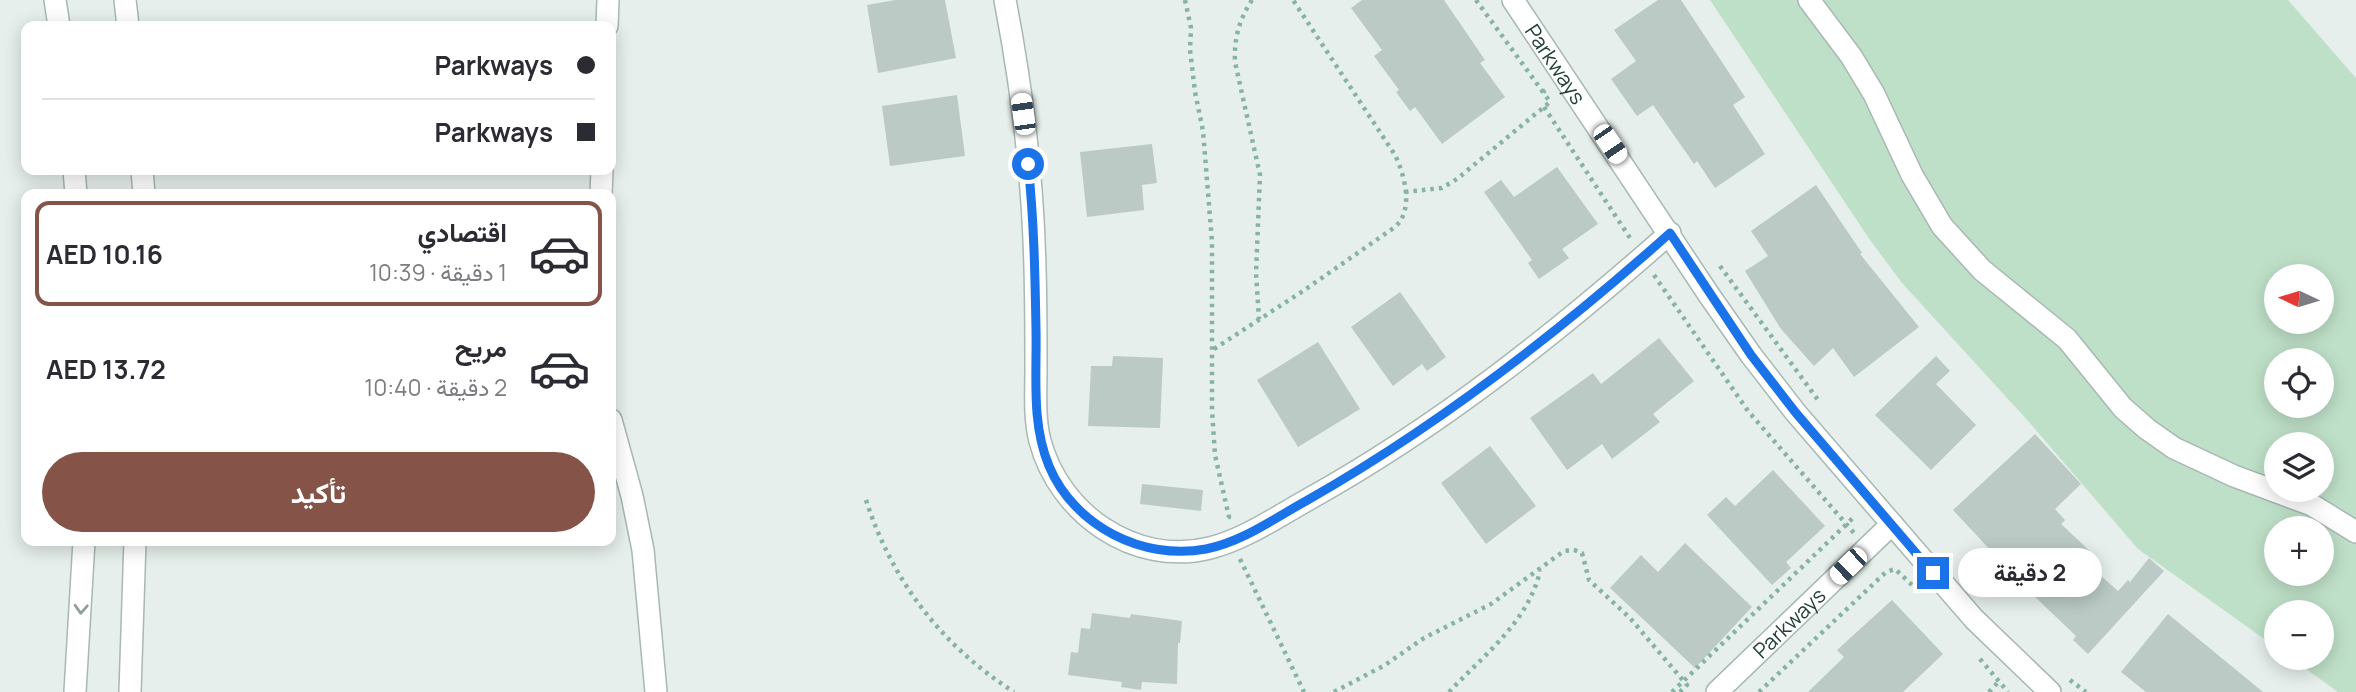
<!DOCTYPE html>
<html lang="ar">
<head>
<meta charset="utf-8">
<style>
  :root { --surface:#fff; --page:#f2f2f3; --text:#2b2b33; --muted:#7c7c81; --line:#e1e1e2; --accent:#855347 }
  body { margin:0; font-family:Manrope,Vazirmatn,sans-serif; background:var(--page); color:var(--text); direction:rtl; height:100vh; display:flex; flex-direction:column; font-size:26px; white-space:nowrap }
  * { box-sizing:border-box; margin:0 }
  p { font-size:23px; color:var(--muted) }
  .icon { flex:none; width:38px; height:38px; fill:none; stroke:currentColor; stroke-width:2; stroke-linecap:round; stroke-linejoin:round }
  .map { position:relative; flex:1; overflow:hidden; direction:ltr }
  .sheet { position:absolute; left:21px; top:189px; width:595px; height:357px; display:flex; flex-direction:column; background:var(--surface); border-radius:14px; box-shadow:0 4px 18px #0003; direction:rtl }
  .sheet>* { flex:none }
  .guide { position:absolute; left:21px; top:21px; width:595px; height:154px; border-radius:14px; box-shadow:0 4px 18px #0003; direction:rtl; display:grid; align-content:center; height:154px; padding:0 21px; background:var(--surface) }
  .needle { width:46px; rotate:274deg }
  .fabs { position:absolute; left:2264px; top:264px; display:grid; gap:14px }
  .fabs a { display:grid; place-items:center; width:70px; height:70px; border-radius:50%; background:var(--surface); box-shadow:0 4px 18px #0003; font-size:35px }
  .end { position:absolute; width:32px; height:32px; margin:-16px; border:9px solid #1a73e8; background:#fff; box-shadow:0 0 0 4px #fff }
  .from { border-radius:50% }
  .bubble { position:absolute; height:49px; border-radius:24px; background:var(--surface); box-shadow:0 4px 18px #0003; font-size:23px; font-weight:700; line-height:49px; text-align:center; direction:rtl }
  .car { position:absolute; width:21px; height:42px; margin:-21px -10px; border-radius:9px; box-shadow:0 0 5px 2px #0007; background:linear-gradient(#fff 24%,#345 0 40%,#fff 0 76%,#345 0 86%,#fff 0) }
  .guide b { display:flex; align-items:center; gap:24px; height:66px; font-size:26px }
  .guide b+b { border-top:2px solid var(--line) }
  .guide i { width:18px; height:18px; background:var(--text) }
  ul { padding:12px 0 0; list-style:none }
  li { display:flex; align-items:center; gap:21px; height:105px; margin:0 14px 10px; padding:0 7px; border:4px solid transparent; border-radius:14px }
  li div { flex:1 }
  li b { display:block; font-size:26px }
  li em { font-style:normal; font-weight:700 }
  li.active { border-color:var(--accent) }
  li>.icon { width:63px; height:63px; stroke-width:1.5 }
  .primary-button { display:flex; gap:14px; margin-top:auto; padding:14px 21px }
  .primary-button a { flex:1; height:80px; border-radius:42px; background:var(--accent); color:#fff; font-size:28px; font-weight:700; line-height:80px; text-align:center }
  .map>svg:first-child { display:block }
</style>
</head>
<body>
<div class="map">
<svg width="2356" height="692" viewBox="0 0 2356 692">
  <rect width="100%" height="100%" fill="#e6efeb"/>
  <!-- green -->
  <path fill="#bfe0c8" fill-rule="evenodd" d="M 1710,0 L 2288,0 L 2356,78 L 2356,692 L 2338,692 L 2291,658 L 2322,658 L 2322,612 L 2277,612 L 2277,648 L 2138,549 L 2029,422 L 1902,283 L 1870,240 ZM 2277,276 L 2322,276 L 2322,322 L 2277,322 ZM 2277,360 L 2322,360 L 2322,406 L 2277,406 ZM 2277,444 L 2322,444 L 2322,490 L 2277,490 ZM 2277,528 L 2322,528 L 2322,574 L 2277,574 Z"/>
  <!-- building -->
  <g fill="#bbcac4">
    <path d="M 895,0 L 945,0 L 956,58 L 878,73 L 867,5 Z"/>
    <path d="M 1362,0 L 1444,0 L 1485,60 L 1480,63 L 1505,97 L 1442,144 L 1415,107 L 1410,111 L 1396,92 L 1399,90 L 1374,56 L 1382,50 L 1351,8 Z"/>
    <path d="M 1658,0 L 1681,0 L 1745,97 L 1733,105 L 1765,154 L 1715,188 L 1697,161 L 1694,164 L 1653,105 L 1637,116 L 1611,79 L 1636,61 L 1614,30 Z"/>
    <path d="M 957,95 L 965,156 L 890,166 L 882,106 Z"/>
    <path d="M 1152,144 L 1157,183 L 1142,185 L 1144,210 L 1087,217 L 1080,152 Z"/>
    <path d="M 1557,167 L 1598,224 L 1562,249 L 1569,258 L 1539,279 L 1528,263 L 1532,260 L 1484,192 L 1501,180 L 1514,197 Z"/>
    <path d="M 1816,185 L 1862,253 L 1860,254 L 1919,327 L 1854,377 L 1833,348 L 1814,366 L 1781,329 L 1745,271 L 1768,256 L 1751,231 Z"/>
    <path d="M 1400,292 L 1446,357 L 1427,371 L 1422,364 L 1393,386 L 1351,327 Z"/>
    <path d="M 1659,338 L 1694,381 L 1653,414 L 1660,422 L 1612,459 L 1602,444 L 1567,470 L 1530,418 L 1593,373 L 1601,384 Z"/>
    <path d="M 1318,342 L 1360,409 L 1298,447 L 1257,380 Z"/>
    <path d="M 1113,356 L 1163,358 L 1160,428 L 1088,426 L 1091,366 L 1112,366 Z"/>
    <path d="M 1936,356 L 1950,371 L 1936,384 L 1976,425 L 1931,470 L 1875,415 Z"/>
    <path d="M 2035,434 L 2081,484 L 2055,509 L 2065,520 L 2061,524 L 2090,551 L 2082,559 L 2118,591 L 2128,580 L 2130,582 L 2149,558 L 2164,571 L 2088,654 L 2073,640 L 2076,636 L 2008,571 L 1997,582 L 1981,566 L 1993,553 L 1953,510 Z"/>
    <path d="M 1490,446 L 1536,506 L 1486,544 L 1441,483 Z"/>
    <path d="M 1773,470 L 1825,526 L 1786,562 L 1791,568 L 1772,585 L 1707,515 L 1726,497 L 1735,506 Z"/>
    <path d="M 1142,484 L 1203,490 L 1201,511 L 1140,504 Z"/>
    <path d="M 1685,543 L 1752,607 L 1695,668 L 1610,588 L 1641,555 L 1658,572 Z"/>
    <path d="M 1892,600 L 1943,654 L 1903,692 L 1808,692 L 1844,657 L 1837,650 Z"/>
    <path d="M 1092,613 L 1130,618 L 1131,614 L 1182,621 L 1180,643 L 1178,643 L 1177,684 L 1142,682 L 1141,690 L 1121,687 L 1122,682 L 1068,675 L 1071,652 L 1078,653 L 1081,628 L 1090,629 Z"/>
    <path d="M 2168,614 L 2263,692 L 2146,692 L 2121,672 Z"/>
  </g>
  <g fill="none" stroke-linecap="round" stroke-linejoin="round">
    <!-- minor casing -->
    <g stroke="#a8b8b2" stroke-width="24">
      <g id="minor">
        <path d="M 55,0 L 59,26"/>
        <path d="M 125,0 L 128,26"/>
        <path d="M 1005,0 C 1022,88 1033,179 1035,269 C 1036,302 1036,335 1036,368 C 1036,392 1034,418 1040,441 C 1059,513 1134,567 1210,548 C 1245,539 1277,517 1309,499 C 1440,426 1557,333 1670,233"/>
        <path id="s1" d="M 1513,0 L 1709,295 L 1751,355 L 1796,413 L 1974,619 L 2050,692"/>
        <path d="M 1809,0 L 1851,56 L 1874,94 L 1912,175 L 1942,226 L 1982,270 L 2067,339 L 2123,408 L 2147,429 L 2174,448 L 2234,476 L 2312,505 L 2356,532"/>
        <path d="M 607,26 L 608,0"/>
        <path d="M 74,170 L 76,194"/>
        <path d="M 142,170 L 144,194"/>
        <path d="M 601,194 L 602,170"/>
        <path d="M 611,420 L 632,496 L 643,550 L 656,692"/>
        <path d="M 75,692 L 84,541"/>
        <path d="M 130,692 L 135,541"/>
        <path id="s2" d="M 1717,692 L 1892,524"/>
      </g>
    </g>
    <!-- path -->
    <g stroke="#86b3a5" stroke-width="4.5" stroke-dasharray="3.5 5" stroke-linecap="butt">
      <path d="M 1185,0 L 1191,28 L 1190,50 L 1195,92 L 1203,131 L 1212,242 L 1212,410 L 1215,455 L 1229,517 L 1226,518"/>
      <path d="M 1252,0 C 1239,20 1234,38 1235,62 L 1260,175 L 1256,273 L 1259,319"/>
      <path d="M 1476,0 L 1543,92"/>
      <path d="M 1544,107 L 1630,238"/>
      <path d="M 1405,192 L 1442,188 L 1457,179 L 1550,102 L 1543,92 L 1546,90"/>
      <path d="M 1720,266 L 1818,400"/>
      <path d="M 1654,275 L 1748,411 L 1854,533"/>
      <path d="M 1214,349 L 1303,291 L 1395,227 C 1414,210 1405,176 1395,155 L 1293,0"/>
      <path d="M 866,500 C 892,581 942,646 1014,692"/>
      <path d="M 1240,559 L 1304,692"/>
      <path d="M 1980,659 L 2008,692"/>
      <path d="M 2070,680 L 2086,692"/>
      <path d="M 1334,692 L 1385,665 L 1424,638 L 1491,604 L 1564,551 L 1574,550 L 1582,553 L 1589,580 L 1630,618 L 1687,685 L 1680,692"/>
      <path d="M 1449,692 C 1483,656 1529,621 1540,571"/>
      <path d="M 1672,692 L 1855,516"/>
      <path d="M 1759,692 L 1886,572 L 1895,569 L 1912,585"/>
      <path d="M 1989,692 L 2000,680"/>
    </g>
    <!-- minor -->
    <use href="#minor" stroke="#fff" stroke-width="21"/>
  </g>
  <!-- one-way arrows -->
  <defs><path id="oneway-chevron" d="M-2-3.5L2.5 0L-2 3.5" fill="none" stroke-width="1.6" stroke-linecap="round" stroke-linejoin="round" transform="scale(1.75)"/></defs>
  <use stroke="#92a09c" href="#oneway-chevron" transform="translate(81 609) rotate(93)"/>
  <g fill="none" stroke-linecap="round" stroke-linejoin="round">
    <!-- route -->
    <path stroke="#1a73e8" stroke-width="9" d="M 1028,164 C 1034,219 1035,274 1036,329 C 1037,375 1031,423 1049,466 C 1074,526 1143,561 1206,549 C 1242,542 1275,518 1306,501 C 1438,426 1557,334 1670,233 L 1751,355 L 1796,413 L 1933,573"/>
  </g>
  <g text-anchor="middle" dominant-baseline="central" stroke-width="5" stroke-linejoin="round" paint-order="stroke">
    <!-- street labels -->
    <g font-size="21" fill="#24423a" stroke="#f7fbf9">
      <text stroke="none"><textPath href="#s1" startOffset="77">Parkways</textPath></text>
      <text stroke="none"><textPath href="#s2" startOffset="100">Parkways</textPath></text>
    </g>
  </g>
</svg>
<div class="fabs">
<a><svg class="needle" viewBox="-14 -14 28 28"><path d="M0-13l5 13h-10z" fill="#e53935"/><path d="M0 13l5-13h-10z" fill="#7c7c81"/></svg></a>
<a><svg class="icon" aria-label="locate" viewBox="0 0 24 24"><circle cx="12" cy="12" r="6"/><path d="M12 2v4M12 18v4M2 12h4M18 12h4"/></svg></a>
<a><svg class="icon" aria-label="layers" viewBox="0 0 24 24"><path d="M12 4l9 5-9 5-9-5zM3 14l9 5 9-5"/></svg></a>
<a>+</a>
<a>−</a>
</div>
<i class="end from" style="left:1028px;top:164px"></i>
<i class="end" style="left:1933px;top:573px"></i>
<div class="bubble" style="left:1958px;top:548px;width:144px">2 دقيقة</div>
<i class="car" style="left:1023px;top:114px;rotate:352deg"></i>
<i class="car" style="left:1610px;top:144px;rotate:146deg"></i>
<i class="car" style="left:1848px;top:566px;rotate:226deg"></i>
<div class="guide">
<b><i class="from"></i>Parkways</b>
<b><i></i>Parkways</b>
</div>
<section class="sheet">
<ul>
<li class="active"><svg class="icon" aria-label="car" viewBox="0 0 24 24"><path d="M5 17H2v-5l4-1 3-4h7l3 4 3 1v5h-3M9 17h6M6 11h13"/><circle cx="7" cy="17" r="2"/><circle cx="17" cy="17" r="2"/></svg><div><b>اقتصادي</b><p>1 دقيقة · 10:39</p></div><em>AED 10.16</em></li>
<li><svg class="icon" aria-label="car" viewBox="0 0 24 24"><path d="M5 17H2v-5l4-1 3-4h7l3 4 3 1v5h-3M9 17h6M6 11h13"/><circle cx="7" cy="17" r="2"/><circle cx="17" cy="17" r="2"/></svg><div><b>مريح</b><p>2 دقيقة · 10:40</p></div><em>AED 13.72</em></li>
</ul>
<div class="primary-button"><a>تأكيد</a></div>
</section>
</div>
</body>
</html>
